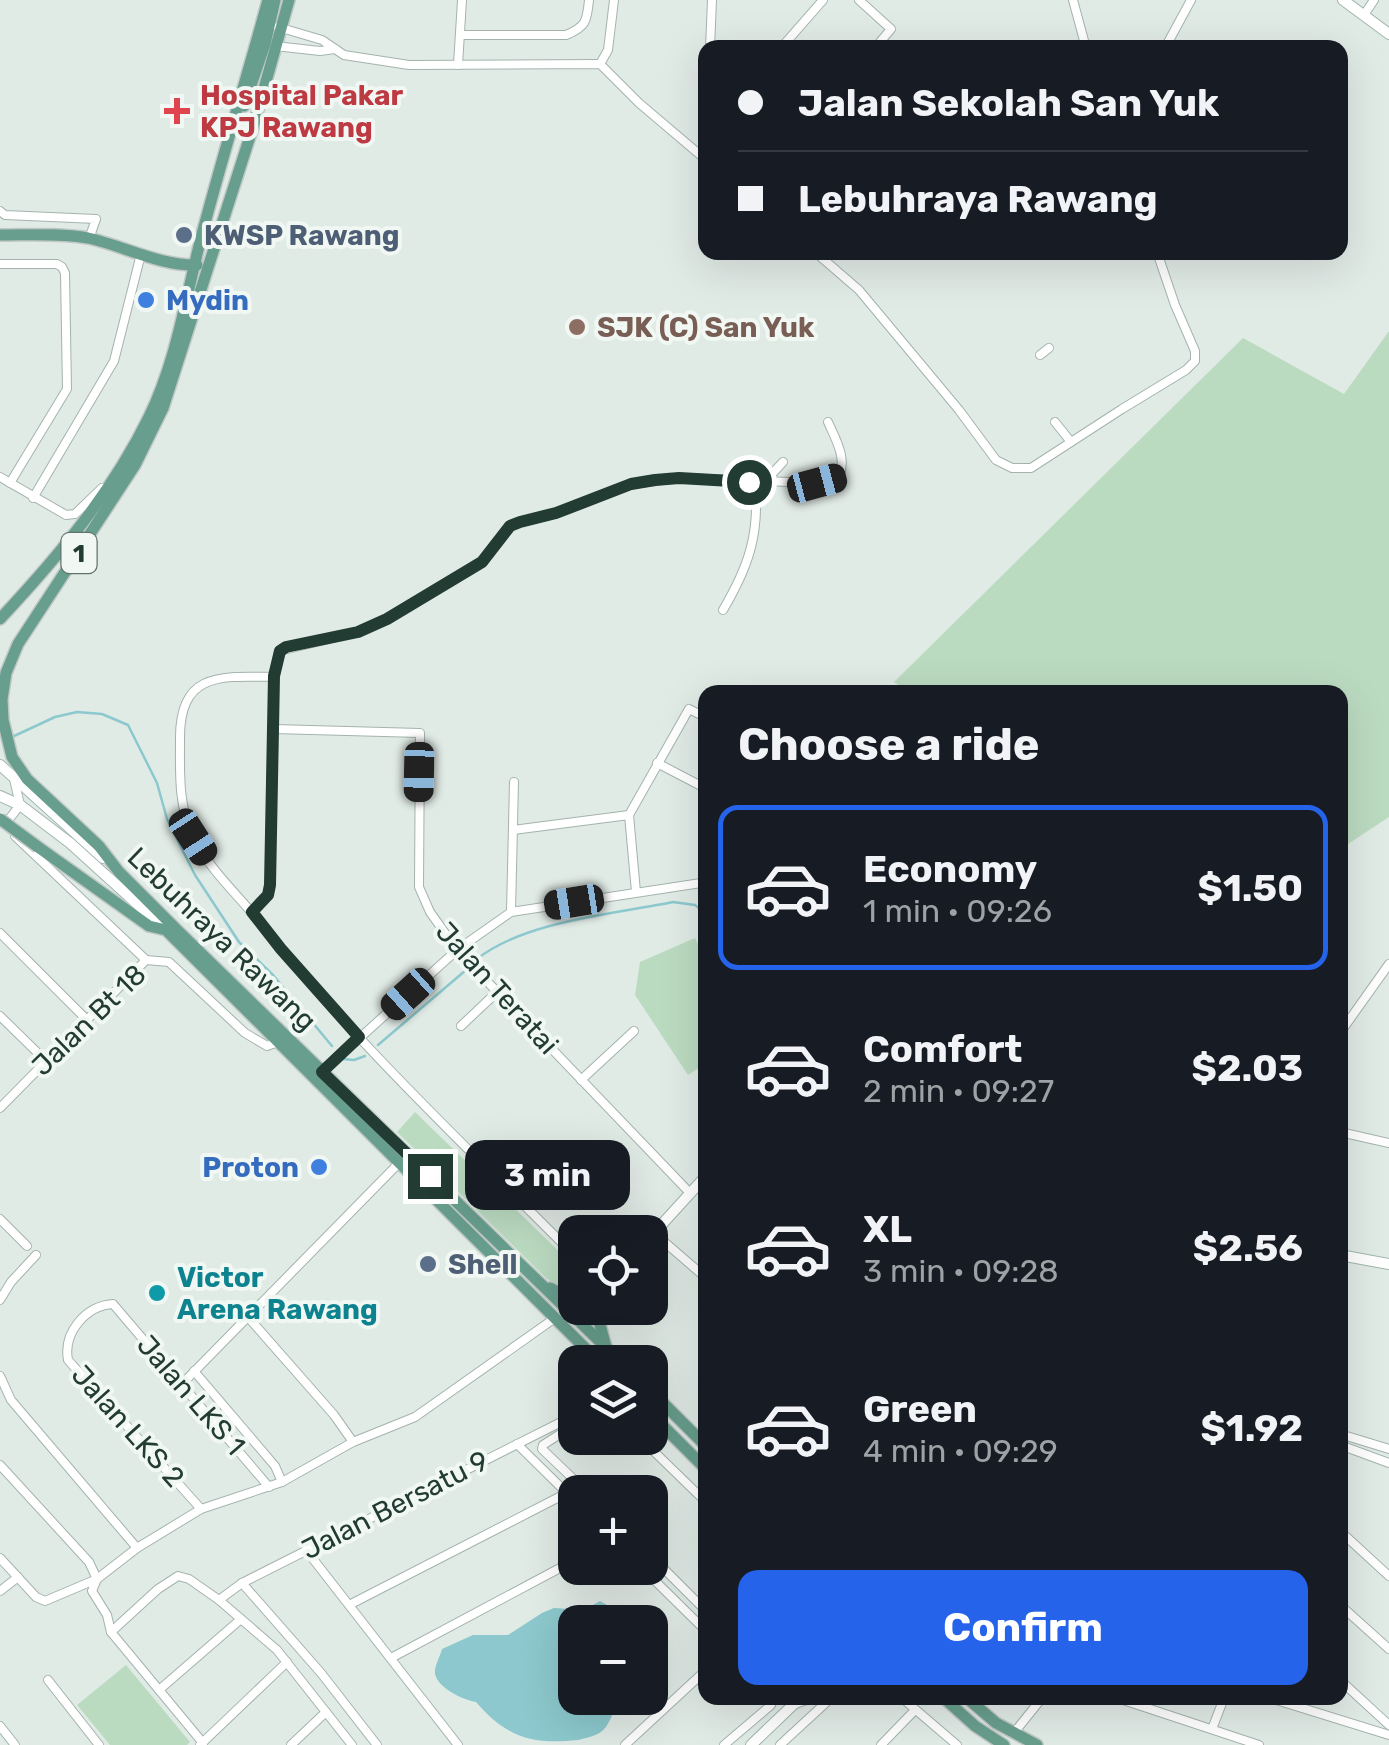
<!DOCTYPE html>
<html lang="en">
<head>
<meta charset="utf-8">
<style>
  :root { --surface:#171b24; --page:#20242c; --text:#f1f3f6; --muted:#9ea1a6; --line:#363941; --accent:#2563eb }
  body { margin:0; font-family:Rubik,sans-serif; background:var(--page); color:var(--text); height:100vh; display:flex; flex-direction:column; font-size:38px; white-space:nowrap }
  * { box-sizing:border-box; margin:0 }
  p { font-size:32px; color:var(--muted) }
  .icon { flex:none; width:55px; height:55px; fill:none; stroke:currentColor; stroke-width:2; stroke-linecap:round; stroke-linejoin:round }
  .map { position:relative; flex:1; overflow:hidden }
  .sheet { position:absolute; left:698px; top:685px; width:650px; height:1020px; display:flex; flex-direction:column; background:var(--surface); border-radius:20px; box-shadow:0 10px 40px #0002 }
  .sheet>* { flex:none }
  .hud { position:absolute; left:698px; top:40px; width:650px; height:220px; border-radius:20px; box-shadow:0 10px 40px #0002; display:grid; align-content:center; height:220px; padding:0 40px; background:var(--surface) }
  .controls { position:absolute; left:558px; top:1215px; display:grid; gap:20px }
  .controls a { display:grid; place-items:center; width:110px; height:110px; border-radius:20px; background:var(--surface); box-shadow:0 10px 40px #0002; font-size:50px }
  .end { position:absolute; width:45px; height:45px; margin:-22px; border:12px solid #223b33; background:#fff; box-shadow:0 0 0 5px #fff }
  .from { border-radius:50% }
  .bubble { position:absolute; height:70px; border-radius:20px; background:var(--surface); box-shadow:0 10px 40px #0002; font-size:32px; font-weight:700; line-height:70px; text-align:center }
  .car { position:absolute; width:30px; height:60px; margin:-30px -15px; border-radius:12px; box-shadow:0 0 8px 2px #0007; background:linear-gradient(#222 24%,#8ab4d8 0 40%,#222 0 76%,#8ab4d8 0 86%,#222 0) }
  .hud b { display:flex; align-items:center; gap:35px; height:95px; font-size:38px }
  .hud b+b { border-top:2px solid var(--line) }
  .hud i { width:25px; height:25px; background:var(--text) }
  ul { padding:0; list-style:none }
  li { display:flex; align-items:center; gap:30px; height:165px; margin:0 20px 15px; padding:0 20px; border:5px solid transparent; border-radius:20px }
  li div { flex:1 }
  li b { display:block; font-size:38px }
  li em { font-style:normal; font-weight:700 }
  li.active { border-color:var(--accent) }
  li>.icon { width:90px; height:90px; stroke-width:1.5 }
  h2 { padding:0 40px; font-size:45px; line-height:120px }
  .primary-button { display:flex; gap:20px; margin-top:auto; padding:20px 40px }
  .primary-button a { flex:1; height:115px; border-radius:20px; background:var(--accent); color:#fff; font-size:40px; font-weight:700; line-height:115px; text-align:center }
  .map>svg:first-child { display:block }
</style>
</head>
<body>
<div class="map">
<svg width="1389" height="1745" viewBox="0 0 1389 1745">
  <rect width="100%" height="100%" fill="#e1ebe6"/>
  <!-- green -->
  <g fill="#bbdbc1">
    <path d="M 1389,331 L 1389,817 L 1348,844 L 1340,846 L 1340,692 L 909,692 L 894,682 L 1243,338 L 1344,394 Z"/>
    <path d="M 695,938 L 705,958 L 705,1064 L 688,1075 L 635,995 L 640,962 Z"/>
    <path d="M 415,1112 L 575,1267 L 575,1291 L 562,1288 L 547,1279 L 397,1132 Z"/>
    <path d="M 126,1665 L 190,1742 L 187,1745 L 110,1745 L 77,1705 Z"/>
  </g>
  <!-- water -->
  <path fill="#8cc8cd" d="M 600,1601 L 637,1622 L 575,1622 L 575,1698 L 618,1698 C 615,1707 612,1718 606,1727 C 599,1736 589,1737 578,1740 C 532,1745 506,1737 476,1702 C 463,1700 438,1688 435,1674 C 434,1666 440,1657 442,1649 L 473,1635 L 508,1635 L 542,1613 L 554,1608 L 584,1610 Z"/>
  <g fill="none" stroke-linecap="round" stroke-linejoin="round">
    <!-- stream -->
    <g stroke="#8cc8cd" stroke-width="2.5">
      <path d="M 12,737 L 55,717 L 77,712 L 102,714 L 128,725 L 157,783 L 167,819 L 195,875 L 239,942 L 273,975 L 332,1046"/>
      <path d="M 477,959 C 525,921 614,914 673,902 L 695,905 L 705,913"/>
      <path d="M 378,1045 L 466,970"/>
      <path d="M 343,1059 L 354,1060 L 365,1056"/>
    </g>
    <!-- street casing -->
    <g stroke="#a4b3ad" stroke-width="10">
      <g id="street">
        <path d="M 859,0 L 891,29 L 875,48"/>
        <path d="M 1073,0 L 1086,48"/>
        <path d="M 1364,15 L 1374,0"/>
        <path d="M 278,27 L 322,40 L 344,55 L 409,65 L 600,64 L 639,103 L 705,159"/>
        <path d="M 460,35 L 566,35 C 586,27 587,21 589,0"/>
        <path d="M 275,46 L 320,51 L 335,49"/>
        <path d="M 710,48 L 712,0"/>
        <path d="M 781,48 L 823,0"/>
        <path d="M 1165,48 L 1191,0"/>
        <path d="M 600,64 L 608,50 L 614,0"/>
        <path d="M 458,65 L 462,0"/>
        <path d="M 0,211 L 5,215 L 96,219 L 89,239"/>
        <path d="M 815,252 L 859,290 L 959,410 L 996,460 L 1012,468 L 1031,468 L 1122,409 L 1186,370 L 1195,361 L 1195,351 L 1175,305 L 1157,252"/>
        <path d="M 0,264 L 57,264 L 62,267 L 65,273 L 67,389 L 10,483"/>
        <path d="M 1040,355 L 1049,348"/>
        <path d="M 1055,422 L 1071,442"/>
        <path d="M 0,477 L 66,515 L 75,514 L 102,488"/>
        <path d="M 753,480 L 771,475 L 783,462"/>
        <path d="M 33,498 L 114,361 L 141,254"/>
        <path d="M 723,610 C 749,566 760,533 755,482"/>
        <path d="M 274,677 C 220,676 179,672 180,740 C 180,772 178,806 193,836 C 208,868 236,893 258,920 C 353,1041 467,1147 575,1256"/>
        <path d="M 274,729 L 420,733 L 419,887 L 430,912 L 457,950 L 690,1193"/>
        <path d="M 657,763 L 705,788"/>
        <path d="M 629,815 L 689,709 L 705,717"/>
        <path d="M 3,823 L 10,818 L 20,805 L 14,779"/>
        <path d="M 513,830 L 629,815 L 636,892"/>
        <path d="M 15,836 L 146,960"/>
        <path d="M 252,912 L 268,895 L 270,885 L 274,677 L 279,651 L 358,632 L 387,619 L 481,562 L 510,525 L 556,513 L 631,484 L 679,478 L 817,483 L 839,477 C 847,458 836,440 828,422"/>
        <path d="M 511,912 L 514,782"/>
        <path d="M 0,933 L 87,1020"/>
        <path d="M 146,960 L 169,962 L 245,1033 L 267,1046 L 278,1042"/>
        <path d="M 0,1016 L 46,1061"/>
        <path d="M 461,1026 L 497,992"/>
        <path d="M 1340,1033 L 1389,964"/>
        <path d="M 322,1072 L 457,950 L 511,912 L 701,883 L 705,880"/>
        <path d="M 581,1080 L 634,1031"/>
        <path d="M 0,1108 L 146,960"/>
        <path d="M 1340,1132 L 1389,1143"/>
        <path d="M 0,1219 L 27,1246"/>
        <path d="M 654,1233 L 705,1277"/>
        <path d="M 0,1300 L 11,1282 L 36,1255"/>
        <path d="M 248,1317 L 334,1415 L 353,1442"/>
        <path d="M 194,1371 L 275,1466 L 282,1482"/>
        <path d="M 0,1376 L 11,1400 L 137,1548"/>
        <path d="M 182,1384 L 399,1163"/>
        <path d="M 569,1418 L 571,1427 L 543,1445 L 542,1449 L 587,1492"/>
        <path d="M 1340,1434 L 1389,1449"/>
        <path d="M 640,1438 L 705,1501"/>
        <path d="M 517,1444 L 575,1501"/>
        <path d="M 1340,1445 L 1389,1463"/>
        <path d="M 0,1465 L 89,1562 L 97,1579"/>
        <path d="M 201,1509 L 68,1360 C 63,1333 85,1306 113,1304 L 269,1487"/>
        <path d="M 1340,1531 L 1389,1576"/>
        <path d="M 306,1550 L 458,1745"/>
        <path d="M 650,1555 L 705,1610"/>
        <path d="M 0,1558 L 36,1597 L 45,1601 L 97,1579 L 137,1548 L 201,1509 L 282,1482 L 353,1442 L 415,1417 L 555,1318"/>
        <path d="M 642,1568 L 705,1630"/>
        <path d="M 97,1579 L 92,1591 L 107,1615 L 111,1632 L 203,1743"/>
        <path d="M 242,1583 L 321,1673 L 377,1745"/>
        <path d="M 0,1591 L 18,1577"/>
        <path d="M 219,1600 L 242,1583 L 575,1415"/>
        <path d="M 349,1605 L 567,1493"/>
        <path d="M 1340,1605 L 1389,1649"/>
        <path d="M 111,1632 L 158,1589 L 178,1576 L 189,1579 L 219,1600 L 277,1650 L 352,1745"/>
        <path d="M 391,1658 L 575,1560"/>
        <path d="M 48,1680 L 99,1745"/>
        <path d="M 1340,1680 L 1389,1725"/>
        <path d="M 159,1690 L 241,1619"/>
        <path d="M 902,1698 L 957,1745"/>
        <path d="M 1117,1698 L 1259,1745"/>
        <path d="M 1270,1698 L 1389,1735"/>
        <path d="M 0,1726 L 15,1745"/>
        <path d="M 1212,1729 L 1224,1698"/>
        <path d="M 1013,1734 L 1042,1698"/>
        <path d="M 200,1745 L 287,1662"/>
        <path d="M 291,1745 L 326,1712"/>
        <path d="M 625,1745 L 705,1671"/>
        <path d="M 724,1745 L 771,1705 L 772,1698"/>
        <path d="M 780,1745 L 831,1698"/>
        <path d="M 881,1745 L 915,1710"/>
      </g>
    </g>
    <!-- secondary casing -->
    <g stroke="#a0b6ad" stroke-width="12">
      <g id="secondary">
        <path d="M 1343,0 L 1389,34"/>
        <path d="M 0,765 L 103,858"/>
        <path d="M 0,796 L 20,805 L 70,843 L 165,929"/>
        <path d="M 650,1243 L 654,1233 L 705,1177"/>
        <path d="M 1340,1255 L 1389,1264"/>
        <path d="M 576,1318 L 586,1314 L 591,1308"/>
        <path d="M 795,1703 L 809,1698"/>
        <path d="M 751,1745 L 795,1703 L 798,1698"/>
      </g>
    </g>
    <!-- primary casing -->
    <g stroke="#c1c8c6" stroke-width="14">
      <g id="primary">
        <path d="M 289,0 L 254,124 L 163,408 L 135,465 L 18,644 L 6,673 L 2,699 L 3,720 L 12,757 L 27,779 L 99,846 L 119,872 L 178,931 L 621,1362"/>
        <path d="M 244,106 L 265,44 L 275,0"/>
        <path d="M 0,235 C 29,235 59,233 88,238 C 124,246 160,266 197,265"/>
        <path d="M 0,619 C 57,558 112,493 149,417 C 176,362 185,301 200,242 C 221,161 246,81 268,0"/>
        <path d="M 38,847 L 149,926 L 166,930 L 599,1362"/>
        <path d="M 550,1288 L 560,1293 L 575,1295"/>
        <path d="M 600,1308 L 599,1321 L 606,1347"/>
        <path d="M 650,1390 L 705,1445"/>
        <path d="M 650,1413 L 705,1468"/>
        <path d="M 944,1698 L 975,1726 L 1004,1745"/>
        <path d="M 967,1698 L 996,1723 L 1037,1745"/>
      </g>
    </g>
    <!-- street -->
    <use href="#street" stroke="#fff" stroke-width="8"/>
    <!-- secondary -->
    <use href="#secondary" stroke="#fff" stroke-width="10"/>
    <!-- primary -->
    <use href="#primary" stroke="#689e8d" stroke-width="11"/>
    <!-- primary-bridge casing -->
    <g stroke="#c1c8c6" stroke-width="14" stroke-linecap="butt">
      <path id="primary-bridge" d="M 0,819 L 38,847"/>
    </g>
    <!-- primary-bridge -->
    <use href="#primary-bridge" stroke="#689e8d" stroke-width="11"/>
  </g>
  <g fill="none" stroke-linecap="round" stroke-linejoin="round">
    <!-- route -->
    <path stroke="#223b33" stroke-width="12" d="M 430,1176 L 322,1072 L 359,1037 L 281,949 L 252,912 L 268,895 L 270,885 L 274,676 L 280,651 L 286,647 L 358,632 L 387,619 L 482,562 L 510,526 L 520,522 L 556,513 L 631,484 L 655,480 L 679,478 L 749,482"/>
  </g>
  <!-- markers -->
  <path fill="#e0444e" stroke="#f1f8f4" stroke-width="4" d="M172 96h10v10h10v10h-10v10h-10v-10h-10v-10h10z"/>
  <g fill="#5c6f8a" stroke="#f1f8f4" stroke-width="4">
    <circle cx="184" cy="235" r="10"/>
    <circle cx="428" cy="1264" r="10"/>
  </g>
  <g fill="#3f7fe0" stroke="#f1f8f4" stroke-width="4">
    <circle cx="146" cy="300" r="10"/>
    <circle cx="319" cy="1167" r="10"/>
  </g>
  <circle fill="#8d6e63" stroke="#f1f8f4" stroke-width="4" cx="577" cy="327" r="10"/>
  <circle fill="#0f9aa8" stroke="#f1f8f4" stroke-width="4" cx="157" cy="1293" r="10"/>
  <g text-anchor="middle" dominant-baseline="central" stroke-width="8" stroke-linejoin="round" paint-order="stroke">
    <!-- shield labels -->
    <rect fill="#f1f8f4" stroke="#60746d" stroke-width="2.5" x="61.5" y="533" width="35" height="40" rx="8"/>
    <g font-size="25" font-weight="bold" fill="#223b33">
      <text x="79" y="553">1</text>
    </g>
    <!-- health labels -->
    <g font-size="28" font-weight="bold" fill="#be3a42" stroke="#f1f8f4" text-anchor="start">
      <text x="200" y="95">Hospital Pakar<tspan x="200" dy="32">KPJ Rawang</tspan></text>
    </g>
    <!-- service labels -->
    <g font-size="28" font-weight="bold" fill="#4e5e75" stroke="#f1f8f4" text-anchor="start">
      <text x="204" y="235">KWSP Rawang</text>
      <text x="448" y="1264">Shell</text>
    </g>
    <!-- shop labels -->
    <g font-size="28" font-weight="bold" fill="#366cbe" stroke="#f1f8f4" text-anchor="start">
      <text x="166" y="300">Mydin</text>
      <text x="299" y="1167" text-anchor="end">Proton</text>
    </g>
    <!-- education labels -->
    <g font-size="28" font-weight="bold" fill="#785e54" stroke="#f1f8f4" text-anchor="start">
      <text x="597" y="327">SJK (C) San Yuk</text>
    </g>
    <!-- street labels -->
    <g font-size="28" fill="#223b33" stroke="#f1f8f4">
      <text transform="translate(222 939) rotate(44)">Lebuhraya Rawang</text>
      <text transform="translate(497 988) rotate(48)">Jalan Teratai</text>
      <text transform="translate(89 1020) rotate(-44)">Jalan Bt 18</text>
      <text transform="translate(191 1395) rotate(49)">Jalan LKS 1</text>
      <text transform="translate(128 1426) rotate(48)">Jalan LKS 2</text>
      <text transform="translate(395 1505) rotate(-27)">Jalan Bersatu 9</text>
    </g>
    <!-- culture labels -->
    <g font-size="28" font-weight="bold" fill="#0d838f" stroke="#f1f8f4" text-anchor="start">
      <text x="177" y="1277">Victor<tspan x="177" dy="32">Arena Rawang</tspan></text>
    </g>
  </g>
</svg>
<div class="controls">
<a><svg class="icon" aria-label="locate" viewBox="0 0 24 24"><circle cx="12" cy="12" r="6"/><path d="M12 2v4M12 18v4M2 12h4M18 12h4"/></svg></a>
<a><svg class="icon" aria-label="layers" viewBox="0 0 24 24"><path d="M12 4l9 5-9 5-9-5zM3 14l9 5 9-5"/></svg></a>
<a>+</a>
<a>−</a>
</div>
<i class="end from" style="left:749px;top:482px"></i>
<i class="end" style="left:430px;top:1176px"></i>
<div class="bubble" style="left:465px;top:1140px;width:165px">3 min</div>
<i class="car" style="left:817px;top:483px;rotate:75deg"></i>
<i class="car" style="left:419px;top:772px;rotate:181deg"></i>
<i class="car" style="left:193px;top:837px;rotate:147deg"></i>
<i class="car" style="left:574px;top:902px;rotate:261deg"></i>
<i class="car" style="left:408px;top:994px;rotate:228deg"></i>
<div class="hud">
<b><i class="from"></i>Jalan Sekolah San Yuk</b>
<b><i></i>Lebuhraya Rawang</b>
</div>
<section class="sheet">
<h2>Choose a ride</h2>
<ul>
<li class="active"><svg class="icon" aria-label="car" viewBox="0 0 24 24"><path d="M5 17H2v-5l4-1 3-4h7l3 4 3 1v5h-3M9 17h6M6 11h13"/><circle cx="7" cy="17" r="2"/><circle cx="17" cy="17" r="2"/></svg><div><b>Economy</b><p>1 min · 09:26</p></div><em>$1.50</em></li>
<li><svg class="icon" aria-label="car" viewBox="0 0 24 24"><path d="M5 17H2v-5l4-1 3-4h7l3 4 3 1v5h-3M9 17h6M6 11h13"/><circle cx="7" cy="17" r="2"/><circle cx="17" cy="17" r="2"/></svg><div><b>Comfort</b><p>2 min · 09:27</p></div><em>$2.03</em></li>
<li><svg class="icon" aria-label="car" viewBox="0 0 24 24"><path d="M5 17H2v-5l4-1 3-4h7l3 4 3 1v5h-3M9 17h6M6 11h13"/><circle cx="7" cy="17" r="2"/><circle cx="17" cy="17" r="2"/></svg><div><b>XL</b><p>3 min · 09:28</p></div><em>$2.56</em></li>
<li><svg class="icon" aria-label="car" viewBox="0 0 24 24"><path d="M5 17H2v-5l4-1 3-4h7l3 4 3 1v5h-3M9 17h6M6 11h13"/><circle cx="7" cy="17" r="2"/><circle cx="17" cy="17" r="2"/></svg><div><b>Green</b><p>4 min · 09:29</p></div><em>$1.92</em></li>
</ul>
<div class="primary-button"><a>Confirm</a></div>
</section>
</div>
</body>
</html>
